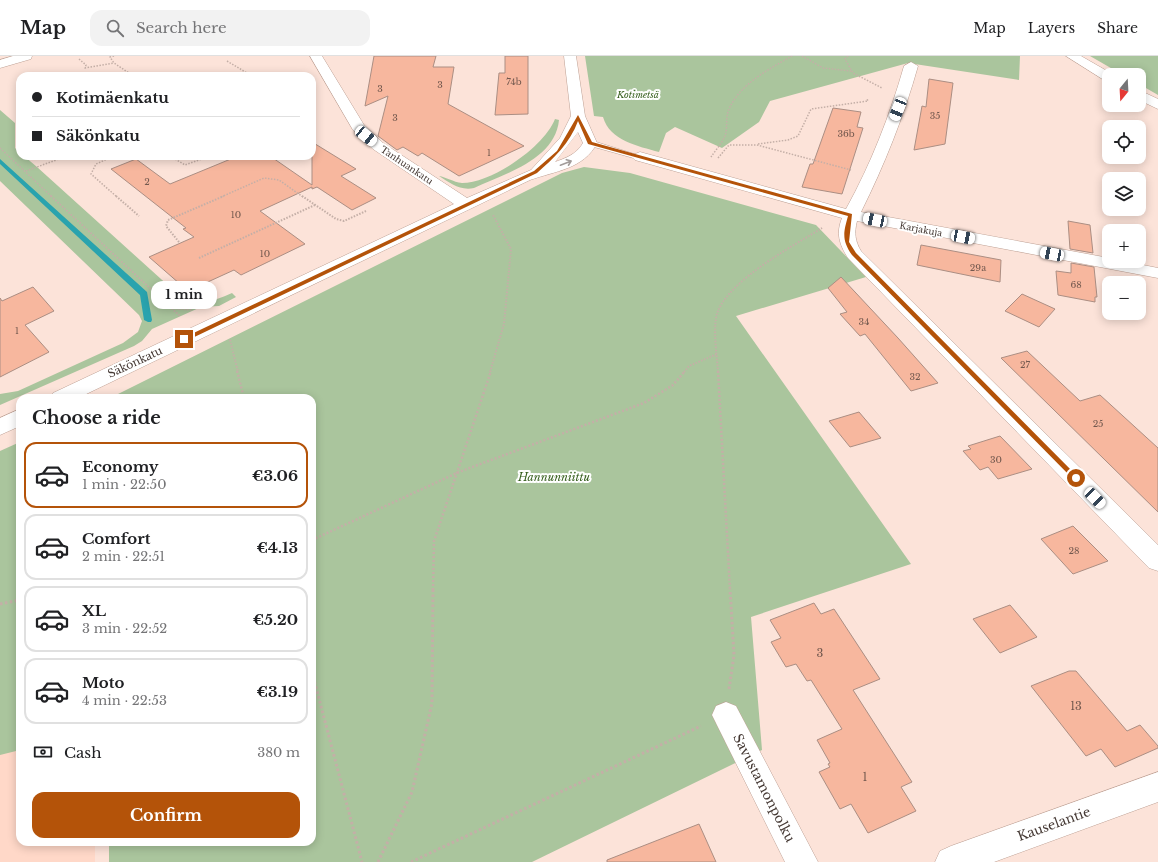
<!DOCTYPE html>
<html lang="en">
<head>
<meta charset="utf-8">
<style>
  :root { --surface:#fff; --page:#f2f2f2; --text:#202124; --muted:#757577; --line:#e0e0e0; --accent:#b45309 }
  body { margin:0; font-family:"Libre Baskerville",serif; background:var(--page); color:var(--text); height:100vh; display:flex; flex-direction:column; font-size:15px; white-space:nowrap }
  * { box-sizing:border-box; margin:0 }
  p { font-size:13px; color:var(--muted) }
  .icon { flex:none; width:22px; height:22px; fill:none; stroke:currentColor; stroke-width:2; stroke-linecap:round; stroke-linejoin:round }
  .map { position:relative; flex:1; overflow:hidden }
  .drawer { position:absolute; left:16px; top:338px; width:300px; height:452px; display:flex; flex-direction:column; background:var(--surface); border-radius:12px; box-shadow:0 2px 10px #0003 }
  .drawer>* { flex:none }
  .hud { position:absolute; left:16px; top:16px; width:300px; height:88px; border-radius:12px; box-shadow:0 2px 10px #0003; display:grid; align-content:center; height:88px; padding:0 16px; background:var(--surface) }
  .needle { width:26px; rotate:198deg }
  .tools { position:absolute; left:1102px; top:12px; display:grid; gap:8px }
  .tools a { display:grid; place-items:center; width:44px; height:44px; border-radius:8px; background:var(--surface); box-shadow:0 2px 10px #0003; font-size:20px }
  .end { position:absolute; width:18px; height:18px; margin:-9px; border:5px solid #b45309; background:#fff; box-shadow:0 0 0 2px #fff }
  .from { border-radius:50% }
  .bubble { position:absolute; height:28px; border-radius:12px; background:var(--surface); box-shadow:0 2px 10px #0003; font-size:13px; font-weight:800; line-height:28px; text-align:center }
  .car { position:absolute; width:12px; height:24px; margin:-12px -6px; border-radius:5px; box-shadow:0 0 3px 1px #0007; background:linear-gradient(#fff 24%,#345 0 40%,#fff 0 76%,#345 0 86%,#fff 0) }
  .hud b { display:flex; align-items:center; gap:14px; height:38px; font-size:15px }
  .hud b+b { border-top:1px solid var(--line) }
  .hud i { width:10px; height:10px; background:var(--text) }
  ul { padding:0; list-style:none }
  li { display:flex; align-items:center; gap:12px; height:66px; margin:0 8px 6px; padding:0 8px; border:2px solid var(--line); border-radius:12px }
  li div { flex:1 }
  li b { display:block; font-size:15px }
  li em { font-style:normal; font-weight:800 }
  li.on { border-color:var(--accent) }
  li>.icon { width:36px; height:36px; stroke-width:1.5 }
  h2 { padding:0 16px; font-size:18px; line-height:48px }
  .pay { display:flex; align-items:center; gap:10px; height:44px; padding:0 16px; font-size:15px }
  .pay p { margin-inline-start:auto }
  .cta { display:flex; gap:8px; margin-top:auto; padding:8px 16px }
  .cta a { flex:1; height:46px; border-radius:12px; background:var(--accent); color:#fff; font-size:16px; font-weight:800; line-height:46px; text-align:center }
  header { display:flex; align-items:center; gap:24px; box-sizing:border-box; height:56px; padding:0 20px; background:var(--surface); border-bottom:1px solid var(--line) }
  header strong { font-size:19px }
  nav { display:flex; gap:22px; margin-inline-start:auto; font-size:14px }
  .search { width:280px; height:36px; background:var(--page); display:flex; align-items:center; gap:10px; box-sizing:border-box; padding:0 14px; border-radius:12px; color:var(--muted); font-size:15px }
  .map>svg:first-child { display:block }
</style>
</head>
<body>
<header>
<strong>Map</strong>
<div class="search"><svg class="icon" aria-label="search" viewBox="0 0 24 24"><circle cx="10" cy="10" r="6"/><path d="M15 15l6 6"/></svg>Search here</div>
<nav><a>Map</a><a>Layers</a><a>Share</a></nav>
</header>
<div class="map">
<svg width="1158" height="806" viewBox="0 0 1158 806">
  <rect width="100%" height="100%" fill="#fce3d9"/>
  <!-- built -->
  <path fill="#ffd8c8" d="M 20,406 L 20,786 L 95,786 L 95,806 L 0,806 L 0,416 Z"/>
  <!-- green -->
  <g fill="#aac59d">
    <path d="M 585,0 L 1020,0 L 1019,24 L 908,7 L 770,45 L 759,66 L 722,92 L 675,71 L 666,77 L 659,96 C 638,90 610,85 603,61 L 594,60 Z"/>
    <path d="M 1090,0 L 1158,0 L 1158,39 L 1139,28 L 1139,19 L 1123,19 Z"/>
    <path d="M 0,54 L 15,67 L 15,92 L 20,97 L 20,100 L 24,100 L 37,111 L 182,242 C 198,252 216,244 232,237 L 236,241 L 219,250 L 201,251 L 152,273 L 142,285 L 134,290 L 0,349 L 0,338 L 18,335 L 123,287 L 138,276 L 142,265 L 139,259 L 0,125 Z"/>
    <path d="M 555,63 L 559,64 C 555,104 504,118 474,132 C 460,135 450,127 439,120 C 446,121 453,126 462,127 C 492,127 544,91 555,63 Z"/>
    <path d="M 584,111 L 630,117 L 816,169 L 866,221 L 736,260 L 911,508 L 751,561 L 762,694 L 532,806 L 109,806 L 109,786 L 312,786 L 312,342 L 110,342 L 562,117 Z"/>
    <path d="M 20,386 L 20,694 L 0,699 L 0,395 Z"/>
  </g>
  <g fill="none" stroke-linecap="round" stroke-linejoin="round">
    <!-- stream -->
    <path fill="#29a3ae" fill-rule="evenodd" d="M 0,103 L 147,236 L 152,264 L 151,266 L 148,266 L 144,264 L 140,239 L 0,108 Z"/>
  </g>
  <!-- building -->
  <g fill="#f7b79e" stroke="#ab8e83">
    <path d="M 374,0 L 436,0 L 433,11 L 454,11 L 448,48 L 524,90 L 459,120 L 422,97 L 418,100 L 403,91 L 397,94 L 378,80 L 388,40 L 365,50 Z"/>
    <path d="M 505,0 L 528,0 L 528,58 L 495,59 L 499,17 L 505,17 Z"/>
    <path d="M 929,23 L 953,27 L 945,88 L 914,94 L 922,50 L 926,51 Z"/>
    <path d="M 833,52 L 861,56 L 857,71 L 863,72 L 842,138 L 802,131 L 810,108 L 813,108 Z"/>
    <path d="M 312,86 L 356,113 L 341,120 L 376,142 L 352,154 L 317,131 L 312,133 L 312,131 L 260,155 L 305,188 L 241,219 L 234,214 L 188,235 L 149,201 L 194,181 L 183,173 L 186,172 L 111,113 L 136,103 L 170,128 L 238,100 L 270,100 L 312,129 Z"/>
    <path d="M 1068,165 L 1090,169 L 1093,197 L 1070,193 Z"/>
    <path d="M 921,189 L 1001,204 L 1000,226 L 917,209 Z"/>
    <path d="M 1071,207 L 1094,211 L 1097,241 L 1095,241 L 1095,246 L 1058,239 L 1056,215 L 1071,217 Z"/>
    <path d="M 841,221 L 898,282 L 938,327 L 911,335 L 865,278 L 860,280 L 840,258 L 847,256 L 828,232 Z"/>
    <path d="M 33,231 L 54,255 L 25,269 L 49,296 L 0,321 L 0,242 L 2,245 Z"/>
    <path d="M 1022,238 L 1055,253 L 1039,271 L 1005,255 Z"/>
    <path d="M 1027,295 L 1080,345 L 1100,339 L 1158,392 L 1158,456 L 1001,302 Z"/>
    <path d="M 859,356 L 881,382 L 850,391 L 829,365 Z"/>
    <path d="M 1000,380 L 1032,413 L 998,423 L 988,411 L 980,414 L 963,395 L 971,393 L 968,390 Z"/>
    <path d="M 1073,470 L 1108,505 L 1073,518 L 1041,483 Z"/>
    <path d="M 814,547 L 821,558 L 834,553 L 880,623 L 853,634 L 912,726 L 901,731 L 916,755 L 868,777 L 851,748 L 840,753 L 819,716 L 830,711 L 828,708 L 830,707 L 817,684 L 842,673 L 811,624 L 807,625 L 796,608 L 786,611 L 771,586 L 781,582 L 770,564 Z"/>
    <path d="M 1010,549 L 1037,581 L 1000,597 L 973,563 Z"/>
    <path d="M 1069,615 L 1076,615 L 1127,675 L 1140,669 L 1158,690 L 1158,692 L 1115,711 L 1101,693 L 1086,700 L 1031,630 Z"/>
    <path d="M 699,768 L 716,806 L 607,806 L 607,804 Z"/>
  </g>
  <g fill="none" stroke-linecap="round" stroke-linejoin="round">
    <!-- lane casing -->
    <g stroke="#bda094" stroke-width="1">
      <path id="lane" d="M 587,85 L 593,85 L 644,101 L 640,103 L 637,103 L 587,89 Z"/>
    </g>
    <!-- street casing -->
    <g stroke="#bda094" stroke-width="1">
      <g id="street">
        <path d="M 13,0 L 32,0 L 31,3 L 0,12 L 0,4 Z"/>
        <path d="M 310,0 L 322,0 L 364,69 L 383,87 L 467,142 L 531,114 L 560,82 L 571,60 L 564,0 L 576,0 L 585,60 L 597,87 C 584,113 555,115 530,124 L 78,342 L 50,342 L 53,337 L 454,148 L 373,93 L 353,74 ZM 578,76 L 583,87 C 577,98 566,102 555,106 Z"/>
        <path d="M 1066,0 L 1081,0 L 1114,19 L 1109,19 L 1109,25 L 1104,24 Z"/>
        <path d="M 911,6 L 918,10 C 904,60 884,110 861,156 L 1109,202 L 1109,205 L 1123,205 L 1158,212 L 1158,222 L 857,165 C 854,177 855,185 861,195 L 1158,489 L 1158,515 L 1149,512 L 848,202 C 839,188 836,177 842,162 L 635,104 L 632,101 L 635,98 L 640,96 L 846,153 C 871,108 890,59 904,10 Z"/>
        <path d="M 1139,34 L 1158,43 L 1158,53 L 1139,44 Z"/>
        <path d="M 20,353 L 20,370 L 0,379 L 0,362 Z"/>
        <path d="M 726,646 L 736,650 L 818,806 L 785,806 L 712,659 L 716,650 Z"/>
        <path d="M 1158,716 L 1158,746 L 994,806 L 935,806 L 940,795 L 951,790 Z"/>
      </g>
    </g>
    <!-- path-far3 -->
    <g stroke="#c4afa7" stroke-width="1.5" stroke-dasharray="1.5 1.5" stroke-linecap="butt">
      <path d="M 114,0 L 110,1 L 114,7 L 132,19"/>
      <path d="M 802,0 L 823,12 L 851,15"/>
      <path d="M 848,0 L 845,3 L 853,17 L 882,32"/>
      <path d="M 79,3 L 86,9 L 85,12 L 114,7"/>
      <path d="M 227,5 L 252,20"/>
      <path d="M 758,88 L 788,84 L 798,80 L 811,53 L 868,45 L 867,43"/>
      <path d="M 0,92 L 52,141"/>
      <path d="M 114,100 L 96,108 L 91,118 L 117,141"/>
      <path d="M 170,100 L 185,109 L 210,100"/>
      <path d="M 711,101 C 715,95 722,87 725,80 C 728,72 725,62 729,53 C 740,28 769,13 792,0"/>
      <path d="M 718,102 L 729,89 L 757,89 L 851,114"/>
      <path d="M 26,115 L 67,100"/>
      <path d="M 221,141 L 264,122 L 279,124 L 303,141"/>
    </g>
    <!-- path-far2 -->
    <g stroke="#c4afa7" stroke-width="2" stroke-dasharray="1.5 1.5" stroke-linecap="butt">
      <path d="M 51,140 L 180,260"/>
      <path d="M 116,140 L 139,160"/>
      <path d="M 302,140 L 336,163 L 344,165 L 366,155"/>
      <path d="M 179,186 L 166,170 L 168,164 L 224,140"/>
      <path d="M 199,202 L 315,149"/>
      <path d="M 172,252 L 193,254"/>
      <path d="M 230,284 L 238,316"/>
      <path d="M 490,316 L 504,268 L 511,193 L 493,159"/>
      <path d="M 684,316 L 689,310 L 717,298"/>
      <path d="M 718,316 C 717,300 712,269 718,255 C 731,223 793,190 822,172"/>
    </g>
    <!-- path-far1 -->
    <g stroke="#c4afa7" stroke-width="2.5" stroke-dasharray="2 2" stroke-linecap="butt">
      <path d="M 237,315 L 244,342"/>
      <path d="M 718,315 L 730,534"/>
      <path d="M 312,484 L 459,416 L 644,347 L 673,329 L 685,315"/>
      <path d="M 433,534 L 434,485 L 491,315"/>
    </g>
    <!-- path -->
    <g stroke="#c4afa7" stroke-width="3" stroke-dasharray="2.5 2.5" stroke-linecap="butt">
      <path d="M 0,548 L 20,544"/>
      <path d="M 312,616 L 362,806"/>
      <path d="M 729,633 L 734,599 L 730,533"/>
      <path d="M 378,806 L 412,736 L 432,647 L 433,533"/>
      <path d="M 411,806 L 701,670"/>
    </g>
    <!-- lane -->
    <use href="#lane" fill="#fff" fill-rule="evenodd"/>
    <!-- street -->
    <use href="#street" fill="#fff" fill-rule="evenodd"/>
  </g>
  <!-- one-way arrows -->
  <defs><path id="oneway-shaft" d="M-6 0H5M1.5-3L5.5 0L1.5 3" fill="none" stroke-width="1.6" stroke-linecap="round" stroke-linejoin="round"/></defs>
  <use stroke="#a29c9a" href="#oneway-shaft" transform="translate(566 107) rotate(-21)"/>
  <!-- route -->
  <path fill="#b45309" d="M 578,59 L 592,86 L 852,158 L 849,186 L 856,197 L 1078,421 L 1078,424 L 1074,424 L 852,199 C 842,184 843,178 848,160 L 588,88 L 578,65 C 570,87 554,102 537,117 L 186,285 L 181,283 L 534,115 L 557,95 Z"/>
  <g text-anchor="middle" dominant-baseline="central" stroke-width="4" stroke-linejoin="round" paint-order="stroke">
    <!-- number labels -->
    <g font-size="9" fill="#72584e">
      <text x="514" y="25">74b</text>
      <text x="440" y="28">3</text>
      <text x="380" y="32">3</text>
      <text x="935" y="59">35</text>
      <text x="395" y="61">3</text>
      <text x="846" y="77">36b</text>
      <text x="489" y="96">1</text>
      <text x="147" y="125">2</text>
      <text x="236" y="158">10</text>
      <text x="265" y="197">10</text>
      <text x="978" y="211">29a</text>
      <text x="1076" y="228">68</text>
      <text x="864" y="265">34</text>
      <text x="17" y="274">1</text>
      <text x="1025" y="308">27</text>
      <text x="915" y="320">32</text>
      <text x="1098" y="367">25</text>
      <text x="996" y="403">30</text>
      <text x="1074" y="494">28</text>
    </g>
    <!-- far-park labels -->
    <g font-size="9" font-style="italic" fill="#355e1c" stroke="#fff">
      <text x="638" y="38">Kotimetsä</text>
    </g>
    <!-- far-street labels -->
    <g font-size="9" fill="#453934" stroke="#fff">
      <text transform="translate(407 109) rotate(34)">Tanhuankatu</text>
      <text transform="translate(921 173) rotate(11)">Karjakuja</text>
    </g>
    <!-- street labels -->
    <g font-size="11" fill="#453934" stroke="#fff">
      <text transform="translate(135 306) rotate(-25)">Säkönkatu</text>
    </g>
    <!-- park labels -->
    <g font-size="11" font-style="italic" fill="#355e1c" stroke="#fff">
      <text x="554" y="421">Hannunniittu</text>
    </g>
    <!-- near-number labels -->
    <g font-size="11" fill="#72584e">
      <text x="820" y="597">3</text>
      <text x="1076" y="650">13</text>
      <text x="865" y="721">1</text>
    </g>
    <!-- near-street labels -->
    <g font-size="13" fill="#453934" stroke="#fff">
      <text transform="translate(764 732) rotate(63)">Savustamonpolku</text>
      <text transform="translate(1054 768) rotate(-20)">Kauselantie</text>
    </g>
  </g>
</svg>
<div class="tools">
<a><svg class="needle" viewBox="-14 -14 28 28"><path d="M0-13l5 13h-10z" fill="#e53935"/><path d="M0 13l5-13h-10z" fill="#757577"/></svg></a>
<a><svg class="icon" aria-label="locate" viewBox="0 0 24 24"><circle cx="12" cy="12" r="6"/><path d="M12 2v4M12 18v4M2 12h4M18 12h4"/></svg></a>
<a><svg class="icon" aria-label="layers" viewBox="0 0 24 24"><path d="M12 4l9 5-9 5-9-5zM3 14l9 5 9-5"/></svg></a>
<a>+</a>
<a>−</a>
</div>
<i class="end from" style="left:1076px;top:422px"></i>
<i class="end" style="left:184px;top:283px"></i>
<div class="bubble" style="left:151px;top:225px;width:66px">1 min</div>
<i class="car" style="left:898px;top:53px;rotate:202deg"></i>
<i class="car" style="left:366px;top:80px;rotate:129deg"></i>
<i class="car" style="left:875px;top:164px;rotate:282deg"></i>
<i class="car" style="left:963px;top:181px;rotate:101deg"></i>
<i class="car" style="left:1052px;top:198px;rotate:281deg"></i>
<i class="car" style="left:1095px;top:442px;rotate:135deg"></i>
<div class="hud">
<b><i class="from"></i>Kotimäenkatu</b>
<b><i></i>Säkönkatu</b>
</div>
<section class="drawer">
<h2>Choose a ride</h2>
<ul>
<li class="on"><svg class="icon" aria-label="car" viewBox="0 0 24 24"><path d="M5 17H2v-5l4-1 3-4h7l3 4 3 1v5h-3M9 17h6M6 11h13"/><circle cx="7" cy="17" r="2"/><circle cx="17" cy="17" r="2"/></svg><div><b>Economy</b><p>1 min · 22:50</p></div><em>€3.06</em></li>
<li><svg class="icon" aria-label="car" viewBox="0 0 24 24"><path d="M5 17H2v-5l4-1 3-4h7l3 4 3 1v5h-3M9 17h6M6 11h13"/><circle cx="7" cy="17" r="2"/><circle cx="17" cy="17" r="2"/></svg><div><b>Comfort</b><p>2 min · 22:51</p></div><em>€4.13</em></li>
<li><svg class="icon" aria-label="car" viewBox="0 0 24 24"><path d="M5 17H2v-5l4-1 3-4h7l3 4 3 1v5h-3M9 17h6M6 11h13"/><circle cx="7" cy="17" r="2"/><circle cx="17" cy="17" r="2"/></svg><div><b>XL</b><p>3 min · 22:52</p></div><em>€5.20</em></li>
<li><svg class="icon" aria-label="car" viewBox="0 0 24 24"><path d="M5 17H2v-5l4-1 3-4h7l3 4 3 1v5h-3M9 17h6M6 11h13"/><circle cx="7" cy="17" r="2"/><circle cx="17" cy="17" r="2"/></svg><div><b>Moto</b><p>4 min · 22:53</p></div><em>€3.19</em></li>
</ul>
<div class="pay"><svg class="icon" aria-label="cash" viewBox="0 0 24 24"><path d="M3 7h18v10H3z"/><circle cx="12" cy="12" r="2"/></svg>Cash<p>380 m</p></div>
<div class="cta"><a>Confirm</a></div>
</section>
</div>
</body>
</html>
